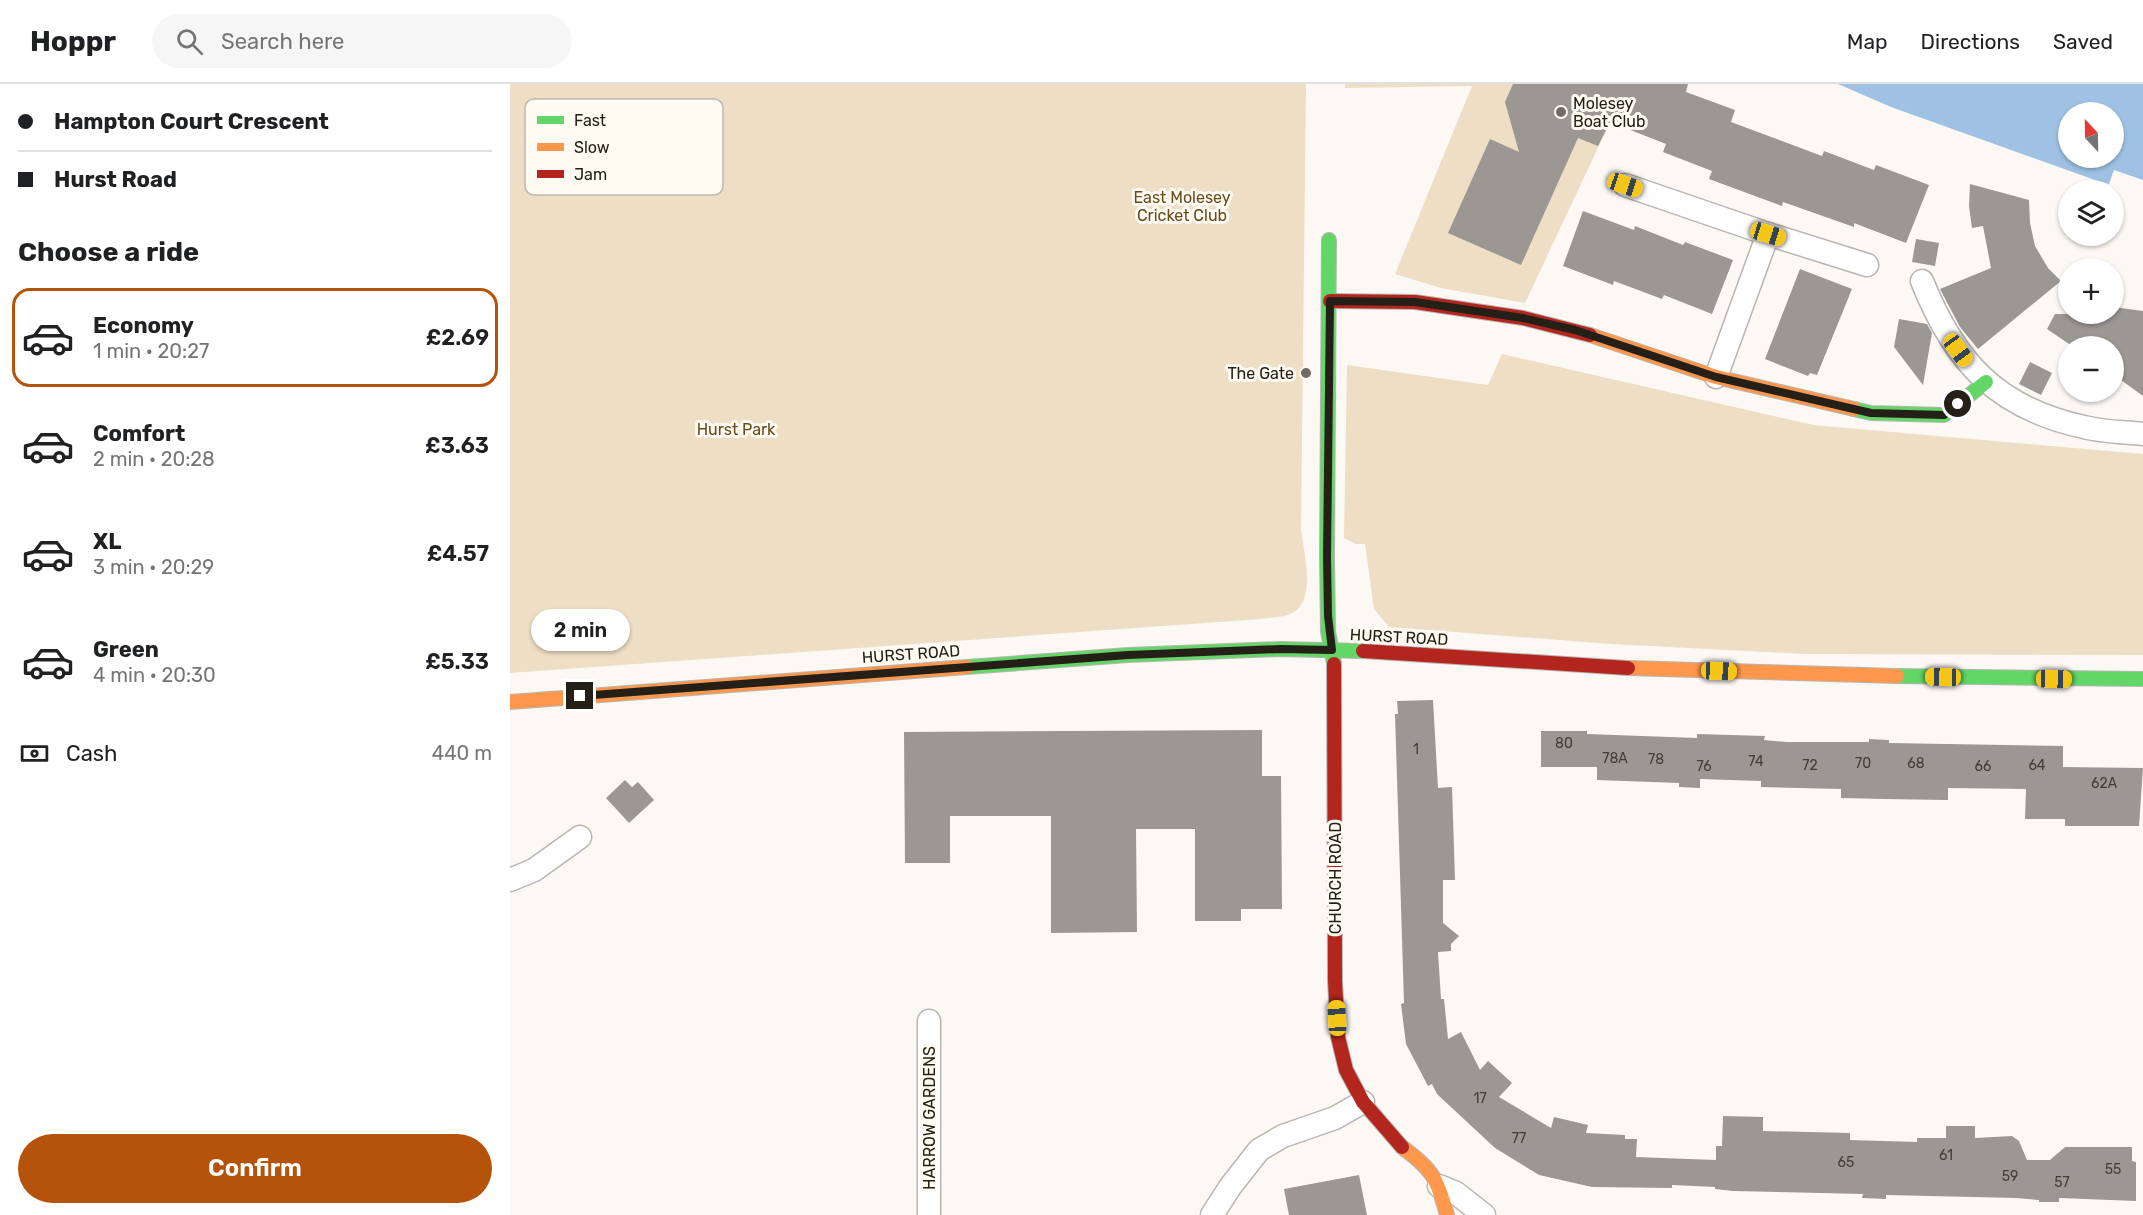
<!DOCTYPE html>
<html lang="en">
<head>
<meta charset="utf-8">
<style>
  :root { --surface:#fff; --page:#f6f6f6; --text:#202124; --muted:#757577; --line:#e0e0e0; --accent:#b45309 }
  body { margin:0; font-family:Rubik,sans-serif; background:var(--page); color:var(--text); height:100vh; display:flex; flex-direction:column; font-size:22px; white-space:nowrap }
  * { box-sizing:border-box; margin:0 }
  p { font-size:20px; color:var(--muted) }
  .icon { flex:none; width:33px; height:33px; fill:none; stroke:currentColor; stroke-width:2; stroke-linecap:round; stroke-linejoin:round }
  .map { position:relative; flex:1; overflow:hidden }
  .details { display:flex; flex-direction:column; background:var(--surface); width:510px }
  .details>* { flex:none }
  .top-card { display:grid; align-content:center; height:132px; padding:0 18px; background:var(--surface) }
  .needle { width:39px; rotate:338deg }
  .buttons { position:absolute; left:1548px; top:18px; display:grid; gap:12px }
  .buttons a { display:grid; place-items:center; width:66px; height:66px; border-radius:50%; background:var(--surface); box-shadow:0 2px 4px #0004; font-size:30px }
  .end { position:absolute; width:27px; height:27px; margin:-14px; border:8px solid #242018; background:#fff; box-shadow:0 0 0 3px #fff }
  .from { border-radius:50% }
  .bubble { position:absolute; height:42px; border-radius:21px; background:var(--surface); box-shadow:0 2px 4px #0004; font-size:20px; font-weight:600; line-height:42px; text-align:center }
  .car { position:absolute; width:18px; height:36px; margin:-18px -9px; border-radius:8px; box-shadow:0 0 4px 2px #0007; background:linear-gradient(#f5c518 24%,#345 0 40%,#f5c518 0 76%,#345 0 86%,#f5c518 0) }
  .top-card b { display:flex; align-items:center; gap:21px; height:57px; font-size:22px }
  .top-card b+b { border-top:2px solid var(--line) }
  .top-card i { width:15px; height:15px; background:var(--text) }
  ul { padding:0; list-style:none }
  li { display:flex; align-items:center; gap:18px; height:99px; margin:0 12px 9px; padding:0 6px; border:3px solid transparent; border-radius:18px }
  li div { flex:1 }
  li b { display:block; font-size:22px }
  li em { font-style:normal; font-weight:600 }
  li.active { border-color:var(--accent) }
  li>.icon { width:54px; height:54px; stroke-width:1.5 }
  h2 { padding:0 18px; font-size:27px; line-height:72px }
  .pay { display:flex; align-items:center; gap:15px; height:66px; padding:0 18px; font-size:22px }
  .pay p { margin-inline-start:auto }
  .cta { display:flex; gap:12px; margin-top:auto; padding:12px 18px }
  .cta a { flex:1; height:69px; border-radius:36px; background:var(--accent); color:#fff; font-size:24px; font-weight:600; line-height:69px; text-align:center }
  header { display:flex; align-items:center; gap:36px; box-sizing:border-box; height:84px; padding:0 30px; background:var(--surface); border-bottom:2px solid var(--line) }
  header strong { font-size:28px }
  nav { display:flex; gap:33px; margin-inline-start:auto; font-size:21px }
  .search { width:420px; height:54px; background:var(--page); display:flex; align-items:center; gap:15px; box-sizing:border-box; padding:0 21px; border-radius:33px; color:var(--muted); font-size:22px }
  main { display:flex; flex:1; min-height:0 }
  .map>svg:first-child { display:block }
</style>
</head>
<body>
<header>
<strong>Hoppr</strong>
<div class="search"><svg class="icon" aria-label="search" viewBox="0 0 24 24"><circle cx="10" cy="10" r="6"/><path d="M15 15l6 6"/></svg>Search here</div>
<nav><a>Map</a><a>Directions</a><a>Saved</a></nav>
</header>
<main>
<section class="details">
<div class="top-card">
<b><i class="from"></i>Hampton Court Crescent</b>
<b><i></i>Hurst Road</b>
</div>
<h2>Choose a ride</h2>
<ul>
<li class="active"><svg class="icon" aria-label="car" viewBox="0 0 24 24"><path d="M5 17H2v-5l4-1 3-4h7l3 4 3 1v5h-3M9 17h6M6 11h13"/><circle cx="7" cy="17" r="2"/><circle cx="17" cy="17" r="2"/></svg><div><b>Economy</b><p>1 min · 20:27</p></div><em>£2.69</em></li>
<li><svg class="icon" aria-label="car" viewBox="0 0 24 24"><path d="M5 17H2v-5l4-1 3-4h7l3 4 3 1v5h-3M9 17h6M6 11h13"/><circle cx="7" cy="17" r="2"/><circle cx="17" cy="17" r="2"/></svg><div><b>Comfort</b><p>2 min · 20:28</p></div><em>£3.63</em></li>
<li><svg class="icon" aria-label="car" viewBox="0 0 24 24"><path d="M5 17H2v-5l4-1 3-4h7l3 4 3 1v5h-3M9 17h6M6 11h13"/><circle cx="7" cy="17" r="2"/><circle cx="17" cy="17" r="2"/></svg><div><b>XL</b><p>3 min · 20:29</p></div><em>£4.57</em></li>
<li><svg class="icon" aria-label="car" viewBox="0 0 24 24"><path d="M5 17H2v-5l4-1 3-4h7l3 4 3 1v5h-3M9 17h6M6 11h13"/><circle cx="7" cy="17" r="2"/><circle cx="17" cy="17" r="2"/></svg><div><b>Green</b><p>4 min · 20:30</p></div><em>£5.33</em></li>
</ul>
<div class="pay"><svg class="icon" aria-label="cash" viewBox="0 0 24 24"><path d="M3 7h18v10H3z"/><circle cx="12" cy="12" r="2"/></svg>Cash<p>440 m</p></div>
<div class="cta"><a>Confirm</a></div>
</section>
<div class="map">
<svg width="1633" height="1131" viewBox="0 0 1633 1131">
  <rect width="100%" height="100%" fill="#fcf9f5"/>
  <!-- green -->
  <g fill="#eddec5">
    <path d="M 0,0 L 796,0 L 791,446 C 794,468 806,515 784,528 C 774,534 762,533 751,535 L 0,589 Z"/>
    <path d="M 835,0 L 1118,0 L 1015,219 L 931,204 L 885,190 L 962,2 L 835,4 Z"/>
    <path d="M 992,270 L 1303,341 L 1633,370 L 1633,571 L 1296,570 L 1101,560 L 879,543 L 864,525 L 855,460 L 846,460 L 834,454 L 837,281 L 978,301 Z"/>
  </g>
  <!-- water -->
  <path fill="#9fc2e4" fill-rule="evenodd" d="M 1328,0 L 1633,0 L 1633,96 L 1604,86 L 1599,100 L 1585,96 L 1381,23 ZM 1558,28 L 1604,28 L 1604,74 L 1558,74 Z"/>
  <!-- building -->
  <g fill="#9b9792">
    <path d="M 1003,0 L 1178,0 L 1176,8 L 1225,26 L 1221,38 L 1312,72 L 1314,67 L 1364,86 L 1366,81 L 1419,101 L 1396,159 L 1344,139 L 1344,143 L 1273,118 L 1272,122 L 1199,95 L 1202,87 L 1153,68 L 1156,60 L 1100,38 L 1088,62 L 1068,54 L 1011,181 L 938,149 L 980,55 L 1009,68 L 995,18 Z"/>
    <path d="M 1460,100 L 1519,116 L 1520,139 L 1525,162 L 1538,184 L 1551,197 L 1468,265 L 1450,243 L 1430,205 L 1481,184 L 1473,142 L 1462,144 L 1459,122 Z"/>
    <path d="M 1073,127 L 1124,146 L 1125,142 L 1173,161 L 1175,158 L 1223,176 L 1202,230 L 1154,211 L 1152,215 L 1104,197 L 1103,201 L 1053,182 Z"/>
    <path d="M 1406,155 L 1429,159 L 1425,182 L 1402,178 Z"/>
    <path d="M 1290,185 L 1342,205 L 1307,291 L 1300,289 L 1298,292 L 1255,275 Z"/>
    <path d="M 1604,223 L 1633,227 L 1633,312 L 1604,291 L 1604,262 L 1562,262 L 1537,245 L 1545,230 L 1604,230 Z"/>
    <path d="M 1389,235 L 1417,240 L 1422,249 L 1413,301 L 1384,263 Z"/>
    <path d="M 1520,278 L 1542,289 L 1531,311 L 1509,300 Z"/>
    <path d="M 923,616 L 928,704 L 942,703 L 945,796 L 933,796 L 933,839 L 949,852 L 941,860 L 941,867 L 928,868 L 931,915 L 934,915 L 938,955 L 951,948 L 970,986 L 978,977 L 1002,999 L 989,1013 L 1041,1044 L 1044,1033 L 1078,1041 L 1076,1049 L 1115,1051 L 1115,1055 L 1127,1055 L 1126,1073 L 1206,1076 L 1206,1062 L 1212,1062 L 1213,1032 L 1253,1033 L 1253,1047 L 1340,1049 L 1340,1056 L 1407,1058 L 1407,1054 L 1436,1054 L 1436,1042 L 1465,1042 L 1465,1054 L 1502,1052 L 1509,1057 L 1517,1076 L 1540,1076 L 1555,1063 L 1622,1063 L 1622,1077 L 1626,1078 L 1626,1117 L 1549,1114 L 1549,1118 L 1529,1118 L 1529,1116 L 1506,1114 L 1376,1111 L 1376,1115 L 1352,1114 L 1353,1110 L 1223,1107 L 1205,1105 L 1205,1103 L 1162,1101 L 1162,1104 L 1082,1103 L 1029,1091 L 985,1064 L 927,1010 L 922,1000 L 918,1002 L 896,960 L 891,920 L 894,919 L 885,630 L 888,630 L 887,617 Z"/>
    <path d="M 752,646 L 752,692 L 771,692 L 772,825 L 731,825 L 731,837 L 685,837 L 685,745 L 626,745 L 627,848 L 541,849 L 541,732 L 440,732 L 440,779 L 395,779 L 394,648 Z"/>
    <path d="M 1031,647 L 1077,647 L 1077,650 L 1187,654 L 1187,650 L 1255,652 L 1254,656 L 1277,658 L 1359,658 L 1359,655 L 1379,656 L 1379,659 L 1553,662 L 1553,683 L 1633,684 L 1629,742 L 1555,742 L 1555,735 L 1515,735 L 1516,705 L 1438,704 L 1438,716 L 1374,715 L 1331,714 L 1331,705 L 1251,703 L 1251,697 L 1190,695 L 1190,704 L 1169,703 L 1169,699 L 1087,696 L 1087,683 L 1031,683 Z"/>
    <path d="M 115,696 L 122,703 L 128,698 L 144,716 L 119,739 L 96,714 Z"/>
    <path d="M 849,1091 L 857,1131 L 779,1131 L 774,1105 Z"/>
  </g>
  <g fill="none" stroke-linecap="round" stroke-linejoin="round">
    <!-- street casing -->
    <g stroke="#b9b5b0" stroke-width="25">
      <g id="street">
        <path d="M 1115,101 L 1258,150 L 1206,293"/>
        <path d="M 1258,150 L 1357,181"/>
        <path d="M 1412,197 C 1444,277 1486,324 1574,343 C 1593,348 1614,348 1633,350"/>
        <path d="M 0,796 L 24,786 L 70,753"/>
        <path d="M 929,1102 L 946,1109 L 974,1131"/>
        <path d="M 419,1131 L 419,937"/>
        <path d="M 702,1131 L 720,1103 L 749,1066 L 773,1052 L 825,1034 L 853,1018"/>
      </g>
    </g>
    <!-- fast casing -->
    <g stroke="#b9b5b0" stroke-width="16">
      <g id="fast">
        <path d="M 819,156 L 817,473 L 818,547 L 824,580"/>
        <path d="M 1344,325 L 1361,329 L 1434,331 L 1476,298"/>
        <path d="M 457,583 L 618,571 L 770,565 L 853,567"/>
        <path d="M 1387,592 L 1633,595"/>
      </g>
    </g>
    <!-- slow casing -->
    <g stroke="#b9b5b0" stroke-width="16">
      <g id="slow">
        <path d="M 1080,251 L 1206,293 L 1344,325"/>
        <path d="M 1118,584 L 1387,592"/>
        <path d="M 0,618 L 457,583"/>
        <path d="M 892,1063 C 923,1086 927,1094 937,1131"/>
      </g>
    </g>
    <!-- jam casing -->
    <g stroke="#b9b5b0" stroke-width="16">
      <g id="jam">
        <path d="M 820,217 L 905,218 L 1013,234 L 1080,251"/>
        <path d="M 853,567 L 1118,584"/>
        <path d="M 824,580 L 825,897 L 828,953 L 836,986 L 853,1018 L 892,1063"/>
      </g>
    </g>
    <!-- street -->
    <use href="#street" stroke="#fffefe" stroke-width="22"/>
    <!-- fast -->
    <use href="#fast" stroke="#63d668" stroke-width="14"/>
    <!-- slow -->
    <use href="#slow" stroke="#ff974d" stroke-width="14"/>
    <!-- jam -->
    <use href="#jam" stroke="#b3261e" stroke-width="14"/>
  </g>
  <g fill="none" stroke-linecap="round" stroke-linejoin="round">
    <!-- route -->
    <path stroke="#242018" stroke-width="8" d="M 70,612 L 618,571 L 770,565 L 822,566 L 818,532 L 817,473 L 820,217 L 905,218 L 1013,234 L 1065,246 L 1206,293 L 1361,329 L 1434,331 L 1448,320"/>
  </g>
  <!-- markers -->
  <g fill="#706c65" stroke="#fffaf2" stroke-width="2">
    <circle cx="1051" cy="28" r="6"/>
    <circle cx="796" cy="289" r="6"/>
  </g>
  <g text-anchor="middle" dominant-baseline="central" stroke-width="6" stroke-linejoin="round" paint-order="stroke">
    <!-- number labels -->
    <g font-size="14" fill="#423e36">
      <text x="1054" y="659">80</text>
      <text x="906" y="665">1</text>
      <text x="1105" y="674">78A</text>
      <text x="1146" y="675">78</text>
      <text x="1246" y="677">74</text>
      <text x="1353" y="679">70</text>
      <text x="1406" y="679">68</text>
      <text x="1300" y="681">72</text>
      <text x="1527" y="681">64</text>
      <text x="1194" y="682">76</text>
      <text x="1473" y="682">66</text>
      <text x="1594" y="699">62A</text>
      <text x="970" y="1014">17</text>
      <text x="1009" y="1054">77</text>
      <text x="1436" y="1071">61</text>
      <text x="1336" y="1078">65</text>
      <text x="1603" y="1085">55</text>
      <text x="1500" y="1092">59</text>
      <text x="1552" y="1098">57</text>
    </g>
    <!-- poi labels -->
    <g font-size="16" fill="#242018" stroke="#fffaf2" text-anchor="start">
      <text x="1063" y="19">Molesey<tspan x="1063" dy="18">Boat Club</tspan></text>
      <text x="784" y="289" text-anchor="end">The Gate</text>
    </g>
    <!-- park labels -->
    <g font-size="16" fill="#654d1c" stroke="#fffaf2">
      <text x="672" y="113">East Molesey<tspan x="672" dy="18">Cricket Club</tspan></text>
      <text x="226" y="345">Hurst Park</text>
    </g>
    <!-- street labels -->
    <g font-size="16" fill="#242018" stroke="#fffaf2">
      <text transform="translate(889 553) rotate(3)">HURST ROAD</text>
      <text transform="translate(401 570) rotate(-4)">HURST ROAD</text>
      <text transform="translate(825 794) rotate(-90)">CHURCH ROAD</text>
      <text transform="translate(419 1034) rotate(-90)">HARROW GARDENS</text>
    </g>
  </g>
  <!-- legend -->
  <rect x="15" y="15" width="198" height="96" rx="9" fill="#fffaf2" stroke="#bdb9b1" stroke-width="1.5"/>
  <rect x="27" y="32" width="27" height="8" fill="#63d668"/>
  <rect x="27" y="59" width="27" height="8" fill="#ff974d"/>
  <rect x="27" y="86" width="27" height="8" fill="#b3261e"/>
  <g font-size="16" fill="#242018">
    <text x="64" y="42">Fast</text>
    <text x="64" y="69">Slow</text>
    <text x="64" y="96">Jam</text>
  </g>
</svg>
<div class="buttons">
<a><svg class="needle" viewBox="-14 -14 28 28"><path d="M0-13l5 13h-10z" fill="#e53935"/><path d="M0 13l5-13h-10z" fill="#757577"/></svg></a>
<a><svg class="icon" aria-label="layers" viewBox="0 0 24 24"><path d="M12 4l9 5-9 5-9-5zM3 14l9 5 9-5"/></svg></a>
<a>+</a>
<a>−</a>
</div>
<i class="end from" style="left:1448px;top:320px"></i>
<i class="end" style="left:70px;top:612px"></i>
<div class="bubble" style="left:21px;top:525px;width:99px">2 min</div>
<i class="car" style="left:1115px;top:101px;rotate:109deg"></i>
<i class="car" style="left:1258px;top:150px;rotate:107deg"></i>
<i class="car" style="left:1448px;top:266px;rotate:144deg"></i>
<i class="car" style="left:1209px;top:587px;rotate:92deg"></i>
<i class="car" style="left:1433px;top:593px;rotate:271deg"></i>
<i class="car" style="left:1544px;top:595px;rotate:91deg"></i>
<i class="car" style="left:827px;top:934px;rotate:357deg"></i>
</div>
</main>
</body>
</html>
